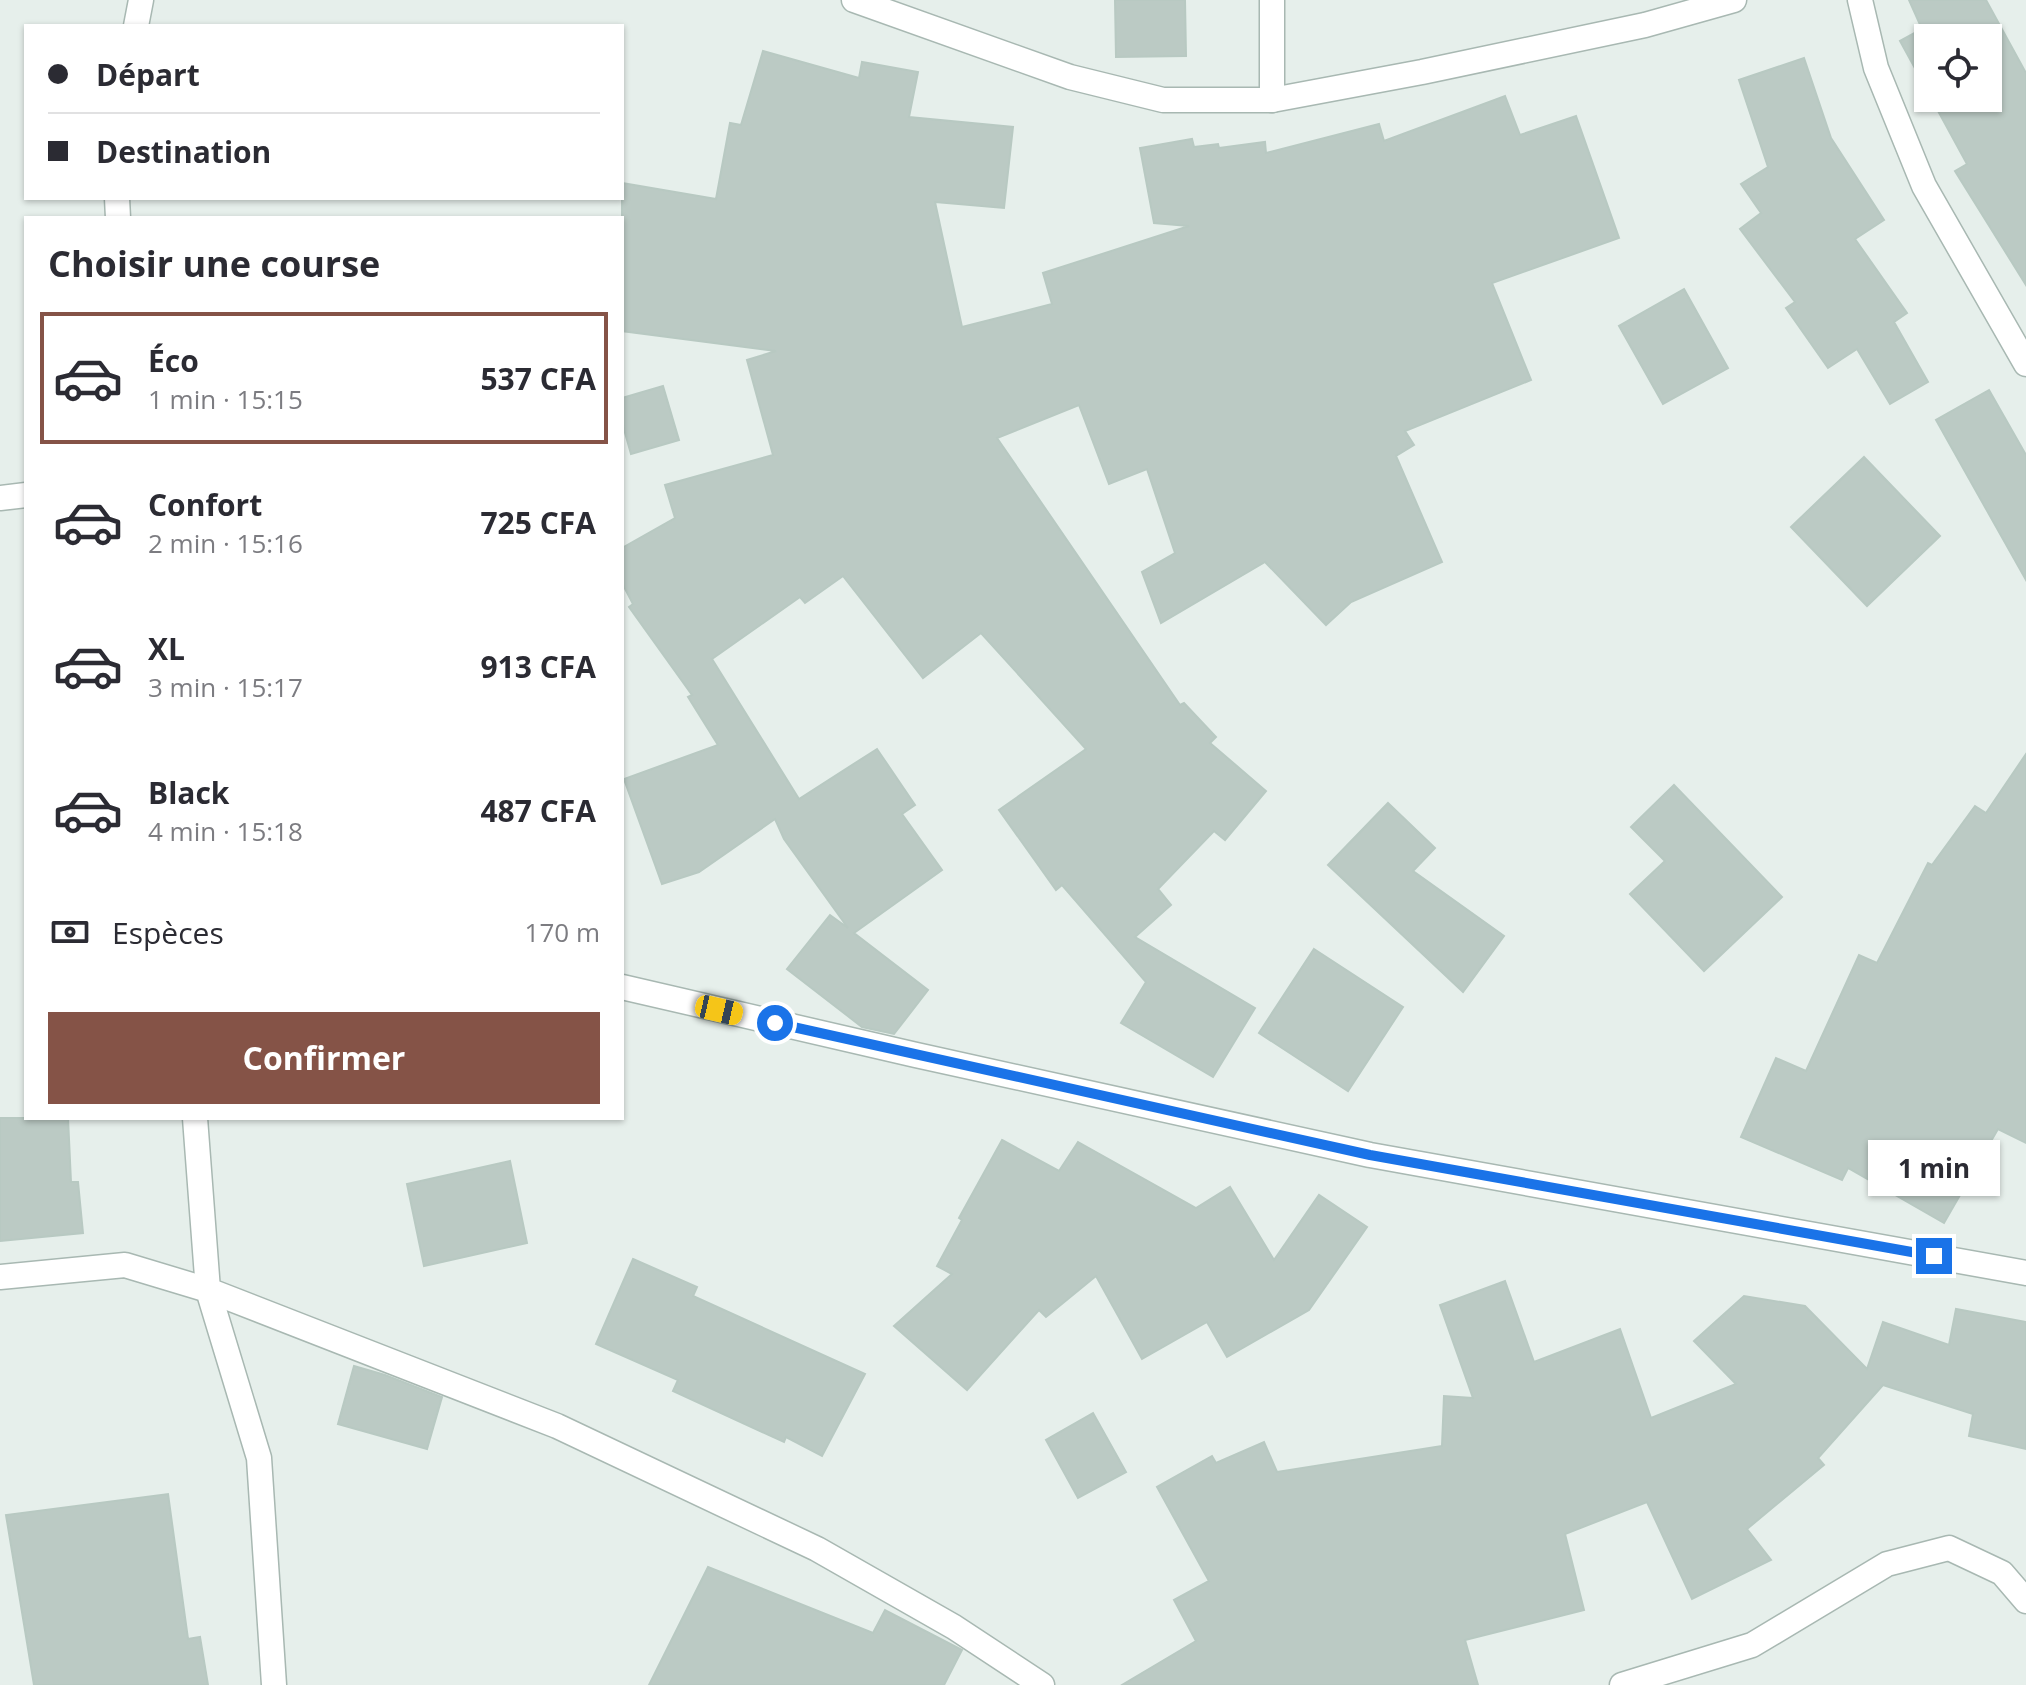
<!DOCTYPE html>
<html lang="fr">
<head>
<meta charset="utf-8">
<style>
  :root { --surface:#fff; --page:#f7f7f7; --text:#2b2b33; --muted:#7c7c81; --line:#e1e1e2; --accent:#855347 }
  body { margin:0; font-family:"Open Sans",sans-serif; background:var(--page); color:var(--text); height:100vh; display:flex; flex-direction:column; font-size:30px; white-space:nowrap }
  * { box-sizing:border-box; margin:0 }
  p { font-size:26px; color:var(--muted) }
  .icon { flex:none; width:44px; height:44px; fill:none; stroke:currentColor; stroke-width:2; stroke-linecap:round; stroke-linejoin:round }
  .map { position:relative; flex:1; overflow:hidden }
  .details { position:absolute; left:24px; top:216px; width:600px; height:904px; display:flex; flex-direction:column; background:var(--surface); border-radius:0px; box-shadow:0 2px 6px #0004 }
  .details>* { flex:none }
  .top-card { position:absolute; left:24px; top:24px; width:600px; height:176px; border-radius:0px; box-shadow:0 2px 6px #0004; display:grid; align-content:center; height:176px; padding:0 24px; background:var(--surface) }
  .controls { position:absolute; left:1914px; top:24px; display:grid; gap:16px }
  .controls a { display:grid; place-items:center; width:88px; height:88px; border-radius:0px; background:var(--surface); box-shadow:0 2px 6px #0004; font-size:40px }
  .end { position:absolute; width:36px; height:36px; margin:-18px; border:10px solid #1a73e8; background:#fff; box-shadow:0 0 0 4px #fff }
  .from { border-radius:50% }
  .bubble { position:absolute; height:56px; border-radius:0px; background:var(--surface); box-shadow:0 2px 6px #0004; font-size:26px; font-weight:700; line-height:56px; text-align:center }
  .car { position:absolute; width:24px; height:48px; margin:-24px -12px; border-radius:10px; box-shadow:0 0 6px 2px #0007; background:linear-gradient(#f5c518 24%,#345 0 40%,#f5c518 0 76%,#345 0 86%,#f5c518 0) }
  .top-card b { display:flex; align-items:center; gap:28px; height:76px; font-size:30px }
  .top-card b+b { border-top:2px solid var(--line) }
  .top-card i { width:20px; height:20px; background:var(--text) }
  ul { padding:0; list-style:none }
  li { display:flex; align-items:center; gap:24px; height:132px; margin:0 16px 12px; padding:0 8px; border:4px solid transparent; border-radius:0px }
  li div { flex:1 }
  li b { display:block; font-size:30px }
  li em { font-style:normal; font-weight:700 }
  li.current { border-color:var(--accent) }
  li>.icon { width:72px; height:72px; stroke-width:1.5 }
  h2 { padding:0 24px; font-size:36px; line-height:96px }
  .pay { display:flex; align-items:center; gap:20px; height:88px; padding:0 24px; font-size:30px }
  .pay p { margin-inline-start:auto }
  .button { display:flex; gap:16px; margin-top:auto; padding:16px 24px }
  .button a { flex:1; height:92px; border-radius:0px; background:var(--accent); color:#fff; font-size:32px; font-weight:700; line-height:92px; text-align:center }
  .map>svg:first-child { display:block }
</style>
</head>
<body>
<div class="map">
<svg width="2026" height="1685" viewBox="0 0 2026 1685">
  <rect width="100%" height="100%" fill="#e6efeb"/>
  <!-- building -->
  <g fill="#bbcac4" stroke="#b8c9c2" stroke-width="2">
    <path d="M 1115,0 L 1185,0 L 1186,56 L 1116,57 Z"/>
    <path d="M 1909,0 L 1986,0 L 2026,73 L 2026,285 L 1955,171 L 1967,164 L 1931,98 L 1988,98 L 1988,38 L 1928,38 L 1928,92 L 1900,41 L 1922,29 Z"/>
    <path d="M 763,51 L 859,78 L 862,62 L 918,72 L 909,117 L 1013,127 L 1004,208 L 935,202 L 962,327 L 1052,304 L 1043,273 L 1189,226 L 1154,223 L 1140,148 L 1192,139 L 1194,147 L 1218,144 L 1219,148 L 1265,142 L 1266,153 L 1379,124 L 1384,141 L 1505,96 L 1520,135 L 1576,116 L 1619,238 L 1492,283 L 1531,380 L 1405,431 L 1414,445 L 1396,456 L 1442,562 L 1351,602 L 1326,625 L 1265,562 L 1161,623 L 1142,572 L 1175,553 L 1147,469 L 1109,484 L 1079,405 L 997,438 L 1180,705 L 1184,703 L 1216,737 L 1210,743 L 1266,791 L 1225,840 L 1214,831 L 1158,889 L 1171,905 L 1135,937 L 1255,1008 L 1213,1077 L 1121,1023 L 1146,982 L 1062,885 L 1056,890 L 999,810 L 1086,749 L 981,633 L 923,678 L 843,576 L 805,603 L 800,597 L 712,659 L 799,799 L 877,749 L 915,805 L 902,814 L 942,870 L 854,933 L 928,990 L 894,1034 L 862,1027 L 787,969 L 830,915 L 848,928 L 784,839 L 775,819 L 699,872 L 662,884 L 624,779 L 718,745 L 688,697 L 692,695 L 629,607 L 633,604 L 622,583 L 622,548 L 675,518 L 665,485 L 773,455 L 747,360 L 776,351 L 622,331 L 622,183 L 716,199 L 730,123 L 741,125 Z"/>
    <path d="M 1804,58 L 1831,138 L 1884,220 L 1855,239 L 1907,313 L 1894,322 L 1928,382 L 1890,404 L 1857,349 L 1828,368 L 1786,308 L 1795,302 L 1740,229 L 1761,213 L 1741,184 L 1768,167 L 1739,80 Z"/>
    <path d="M 1684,289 L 1728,368 L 1663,404 L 1619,326 Z"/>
    <path d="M 663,386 L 679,440 L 631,454 L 622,422 L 622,398 Z"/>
    <path d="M 1989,390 L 2026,455 L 2026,580 L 1936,420 Z"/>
    <path d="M 1864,457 L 1940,536 L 1867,606 L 1791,527 Z"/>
    <path d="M 2026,754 L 2026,1143 L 1998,1129 L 1944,1223 L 1848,1168 L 1842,1180 L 1741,1137 L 1776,1058 L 1806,1071 L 1859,955 L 1877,963 L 1928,863 L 1932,865 L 1975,806 L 1986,813 Z"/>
    <path d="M 1674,785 L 1782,897 L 1704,971 L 1630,894 L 1665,861 L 1631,827 Z"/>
    <path d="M 1388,803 L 1435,848 L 1413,871 L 1504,936 L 1463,992 L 1328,865 Z"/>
    <path d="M 1314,949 L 1403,1007 L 1348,1091 L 1259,1033 Z"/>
    <path d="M 0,1118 L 68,1118 L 71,1182 L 78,1182 L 83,1233 L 0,1241 Z"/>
    <path d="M 1002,1140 L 1059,1171 L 1078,1142 L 1196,1208 L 1230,1187 L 1274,1260 L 1319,1195 L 1367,1227 L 1309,1310 L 1227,1357 L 1207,1322 L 1142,1359 L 1096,1276 L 1046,1317 L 1039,1310 L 967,1390 L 894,1326 L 952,1274 L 937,1266 L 962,1220 L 959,1218 Z"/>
    <path d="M 510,1161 L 527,1243 L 424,1266 L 407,1184 Z"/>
    <path d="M 633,1259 L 697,1287 L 693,1296 L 865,1374 L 822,1456 L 786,1437 L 784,1442 L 673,1391 L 678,1380 L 596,1344 Z"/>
    <path d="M 1505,1281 L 1534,1362 L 1620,1329 L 1651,1418 L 1736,1384 L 1694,1341 L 1744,1296 L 1805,1306 L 1867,1369 L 1883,1322 L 1949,1345 L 1956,1309 L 2026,1322 L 2026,1449 L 1969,1436 L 1973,1414 L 1883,1385 L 1818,1458 L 1824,1465 L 1747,1529 L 1771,1560 L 1692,1599 L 1647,1502 L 1565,1534 L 1584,1610 L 1465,1640 L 1478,1685 L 1122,1685 L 1196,1641 L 1174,1600 L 1209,1581 L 1157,1487 L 1212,1456 L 1216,1463 L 1264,1442 L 1277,1472 L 1442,1446 L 1444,1396 L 1473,1398 L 1440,1305 Z"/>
    <path d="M 354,1366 L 385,1375 L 442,1397 L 427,1449 L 338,1424 Z"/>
    <path d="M 1093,1413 L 1126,1472 L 1078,1498 L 1046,1440 Z"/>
    <path d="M 168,1494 L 188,1639 L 200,1637 L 208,1685 L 34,1685 L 6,1515 Z"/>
    <path d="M 708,1567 L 873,1633 L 885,1610 L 962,1650 L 944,1685 L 649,1685 Z"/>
  </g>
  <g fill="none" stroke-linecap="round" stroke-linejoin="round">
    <!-- minor casing -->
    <g stroke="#a8b8b2" stroke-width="27">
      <g id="minor">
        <path d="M 854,0 L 1070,77 L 1163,100 L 1272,100 L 1422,72 L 1645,25 L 1734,0"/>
        <path d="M 1272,0 L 1272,100"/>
        <path d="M 1860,0 L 1876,68 L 1924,186 L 2026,364"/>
        <path d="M 136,26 L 141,0"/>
        <path d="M 117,198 L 118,218"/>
        <path d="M 0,498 L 26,495"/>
        <path d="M 622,987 L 916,1055 L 1370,1155 L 2026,1273"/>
        <path d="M 195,1118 L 208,1290 L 557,1426 L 817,1549 L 954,1627 L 1042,1685"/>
        <path d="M 0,1277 L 125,1265 L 208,1290 L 259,1458 L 274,1685"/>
        <path d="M 1622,1685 L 1752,1645 L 1887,1564 L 1949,1548 L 2002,1573 L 2026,1601"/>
      </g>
    </g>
    <!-- minor -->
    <use href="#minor" stroke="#fff" stroke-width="24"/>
  </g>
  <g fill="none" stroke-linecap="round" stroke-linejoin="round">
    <!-- route -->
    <path stroke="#1a73e8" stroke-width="10" d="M 775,1023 L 1370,1155 L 1934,1256"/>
  </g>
</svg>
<div class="controls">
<a><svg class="icon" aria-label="locate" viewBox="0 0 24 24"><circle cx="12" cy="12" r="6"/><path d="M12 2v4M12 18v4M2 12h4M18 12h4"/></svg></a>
</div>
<i class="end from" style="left:775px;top:1023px"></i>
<i class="end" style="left:1934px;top:1256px"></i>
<div class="bubble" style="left:1868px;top:1140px;width:132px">1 min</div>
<i class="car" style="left:719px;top:1010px;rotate:103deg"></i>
<div class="top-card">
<b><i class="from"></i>Départ</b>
<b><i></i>Destination</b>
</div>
<section class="details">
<h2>Choisir une course</h2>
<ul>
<li class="current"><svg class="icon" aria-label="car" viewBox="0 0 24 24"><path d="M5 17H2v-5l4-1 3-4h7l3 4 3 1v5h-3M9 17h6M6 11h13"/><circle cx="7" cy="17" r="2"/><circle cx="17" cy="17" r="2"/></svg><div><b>Éco</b><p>1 min · 15:15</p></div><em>537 CFA</em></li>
<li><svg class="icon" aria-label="car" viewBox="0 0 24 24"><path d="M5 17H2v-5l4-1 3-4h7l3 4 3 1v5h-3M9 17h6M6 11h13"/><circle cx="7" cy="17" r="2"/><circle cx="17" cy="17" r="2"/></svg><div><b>Confort</b><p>2 min · 15:16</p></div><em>725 CFA</em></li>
<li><svg class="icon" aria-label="car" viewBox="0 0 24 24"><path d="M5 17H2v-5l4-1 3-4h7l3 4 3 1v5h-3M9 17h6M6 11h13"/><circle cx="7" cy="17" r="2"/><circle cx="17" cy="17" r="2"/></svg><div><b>XL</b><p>3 min · 15:17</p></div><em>913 CFA</em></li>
<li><svg class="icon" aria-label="car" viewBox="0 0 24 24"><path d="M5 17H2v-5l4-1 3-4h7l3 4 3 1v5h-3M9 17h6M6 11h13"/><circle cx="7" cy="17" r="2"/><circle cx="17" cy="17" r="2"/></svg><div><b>Black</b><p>4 min · 15:18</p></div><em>487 CFA</em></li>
</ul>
<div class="pay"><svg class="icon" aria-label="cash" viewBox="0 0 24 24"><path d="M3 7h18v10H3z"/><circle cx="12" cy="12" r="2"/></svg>Espèces<p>170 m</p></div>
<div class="button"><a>Confirmer</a></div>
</section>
</div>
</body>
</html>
